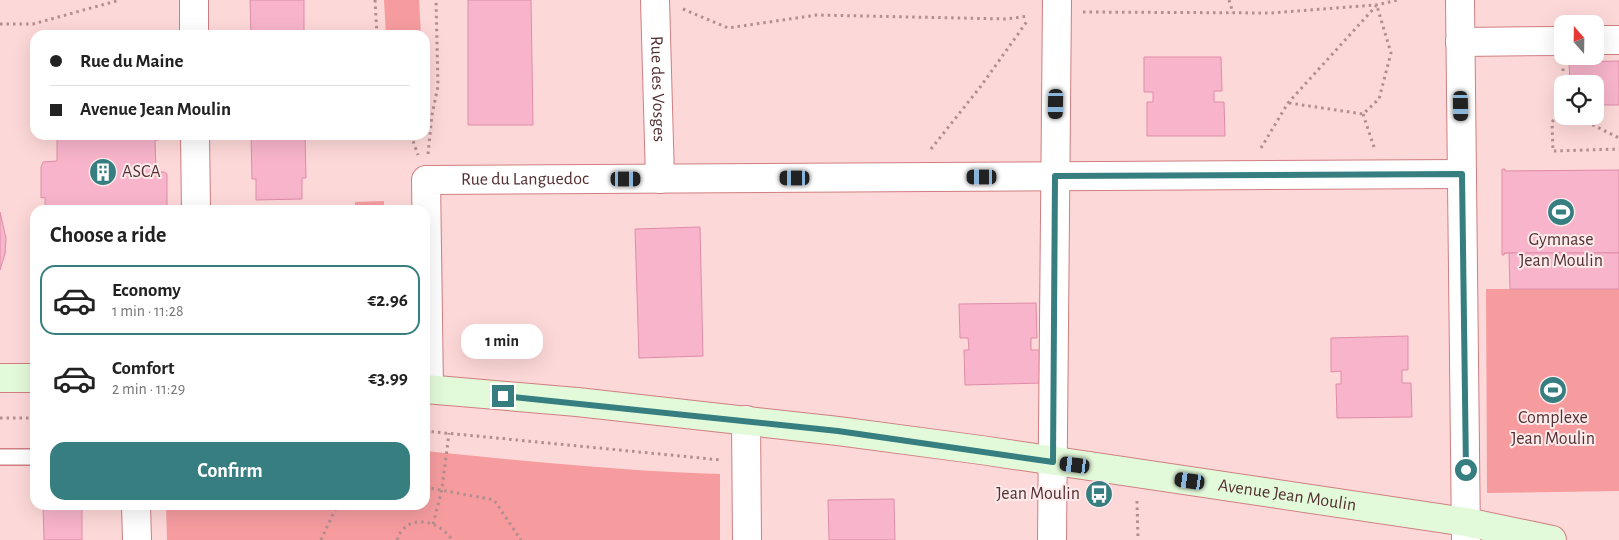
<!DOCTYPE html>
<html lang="en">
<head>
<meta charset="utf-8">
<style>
  :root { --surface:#fff; --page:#f6f6f6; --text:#222; --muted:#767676; --line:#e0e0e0; --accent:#367e80 }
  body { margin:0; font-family:"Alegreya Sans",sans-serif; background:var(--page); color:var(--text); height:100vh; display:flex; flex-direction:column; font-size:19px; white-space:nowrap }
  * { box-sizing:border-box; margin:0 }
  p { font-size:16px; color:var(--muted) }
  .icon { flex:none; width:28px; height:28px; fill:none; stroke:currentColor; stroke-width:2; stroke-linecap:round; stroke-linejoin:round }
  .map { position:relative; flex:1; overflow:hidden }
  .panel { position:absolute; left:30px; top:205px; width:400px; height:305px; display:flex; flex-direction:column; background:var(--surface); border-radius:15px; box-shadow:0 5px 20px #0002 }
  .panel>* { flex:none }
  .guide { position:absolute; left:30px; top:30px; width:400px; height:110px; border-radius:15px; box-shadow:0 5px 20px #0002; display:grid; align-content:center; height:110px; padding:0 20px; background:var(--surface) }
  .needle { width:32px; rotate:340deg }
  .controls { position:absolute; left:1554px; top:15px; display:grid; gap:10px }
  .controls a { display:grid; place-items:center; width:50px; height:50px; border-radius:10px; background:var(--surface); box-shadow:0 5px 20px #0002; font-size:25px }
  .end { position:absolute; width:22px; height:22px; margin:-11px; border:6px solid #367e80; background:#fff; box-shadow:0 0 0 2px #fff }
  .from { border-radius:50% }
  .bubble { position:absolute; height:35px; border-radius:15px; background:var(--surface); box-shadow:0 5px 20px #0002; font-size:16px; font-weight:700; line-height:35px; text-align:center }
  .car { position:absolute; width:15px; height:30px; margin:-15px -8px; border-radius:6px; box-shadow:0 0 4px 1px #0007; background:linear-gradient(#222 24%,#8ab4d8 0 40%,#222 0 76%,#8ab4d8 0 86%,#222 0) }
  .guide b { display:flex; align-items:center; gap:18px; height:48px; font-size:19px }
  .guide b+b { border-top:1px solid var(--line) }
  .guide i { width:12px; height:12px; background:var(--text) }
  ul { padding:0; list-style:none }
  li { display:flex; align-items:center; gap:15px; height:70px; margin:0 10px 8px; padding:0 10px; border:2px solid transparent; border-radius:15px }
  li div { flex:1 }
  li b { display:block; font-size:19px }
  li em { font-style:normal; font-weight:700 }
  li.on { border-color:var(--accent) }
  li>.icon { width:45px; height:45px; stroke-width:1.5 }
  h2 { padding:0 20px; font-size:22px; line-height:60px }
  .action { display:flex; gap:10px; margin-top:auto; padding:10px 20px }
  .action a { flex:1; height:58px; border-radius:15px; background:var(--accent); color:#fff; font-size:20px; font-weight:700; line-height:58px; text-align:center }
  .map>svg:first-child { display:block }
</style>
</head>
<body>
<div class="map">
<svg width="1619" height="540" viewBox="0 0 1619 540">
  <rect width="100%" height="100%" fill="#fdd8d8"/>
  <!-- green -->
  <g fill="#f69c9f">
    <path d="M 384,0 L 419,0 L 421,35 L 386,35 Z"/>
    <path d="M 1502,169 L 1505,169 L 1505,171 L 1619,170 L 1619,491 L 1487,493 L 1486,289 L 1510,289 L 1509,253 L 1502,255 Z"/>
    <path d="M 384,201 L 384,210 L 355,210 L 355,202 Z"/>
    <path d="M 425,451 C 523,461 621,471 720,474 L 720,540 L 167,540 L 166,505 L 425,505 Z"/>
  </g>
  <!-- building -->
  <g fill="#f7b4ca" stroke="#de8da9">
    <path d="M 250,0 L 304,0 L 304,35 L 251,35 Z"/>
    <path d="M 468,0 L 531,0 L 533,125 L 468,125 Z"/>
    <path d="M 1144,57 L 1221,57 L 1222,91 L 1214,91 L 1214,102 L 1224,102 L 1225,136 L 1147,136 L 1147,102 L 1153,102 L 1153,92 L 1144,92 Z"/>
    <path d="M 1619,61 L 1619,105 L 1595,105 L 1595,84 L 1570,84 L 1569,62 Z"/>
    <path d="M 57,135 L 159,135 L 159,140 L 155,140 L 156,172 L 164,172 L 167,174 L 167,210 L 45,210 L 45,197 L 41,198 L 41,167 L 43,162 L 57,161 Z"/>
    <path d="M 251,135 L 305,135 L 306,178 L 302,178 L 302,199 L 256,200 L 256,179 L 252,179 Z"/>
    <path d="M 1502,169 L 1505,169 L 1505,171 L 1619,170 L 1619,253 L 1504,253 L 1504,255 L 1502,255 Z"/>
    <path d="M 0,212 L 6,238 L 5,254 L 0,270 Z"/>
    <path d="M 700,227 L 703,356 L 639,358 L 635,229 Z"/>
    <path d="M 1509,253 L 1619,253 L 1619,289 L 1510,289 Z"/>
    <path d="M 1036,303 L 1037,338 L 1031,338 L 1031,350 L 1041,350 L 1042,383 L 965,385 L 964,350 L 969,350 L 968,338 L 960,338 L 959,304 Z"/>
    <path d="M 1408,336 L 1408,370 L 1402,370 L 1402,383 L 1411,383 L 1412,417 L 1337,418 L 1336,384 L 1341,384 L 1341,371 L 1331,372 L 1331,338 Z"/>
    <path d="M 894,499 L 895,540 L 829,540 L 828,500 Z"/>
    <path d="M 43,505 L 82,505 L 82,540 L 44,540 Z"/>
  </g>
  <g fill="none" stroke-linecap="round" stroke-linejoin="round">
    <!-- lane casing -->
    <g stroke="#d07e81" stroke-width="18">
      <path id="lane" d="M 0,457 L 35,457"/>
    </g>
    <!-- street casing -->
    <g stroke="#d07e81" stroke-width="30">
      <g id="street">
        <path d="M 194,0 L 194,35"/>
        <path id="s1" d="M 655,0 L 660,179"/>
        <path d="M 1460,0 L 1466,540"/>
        <path d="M 1595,40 L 1619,40"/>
        <path d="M 1460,42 L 1562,41"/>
        <path d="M 195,135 L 196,210"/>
        <path id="s2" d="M 429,389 L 426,180 L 1462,174"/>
        <path d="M 746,420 L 747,540"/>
        <path d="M 136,505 L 137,540"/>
        <path d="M 1052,540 L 1057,0"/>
      </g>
    </g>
    <!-- secondary casing -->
    <g stroke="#d07e81" stroke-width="30">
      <g id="secondary">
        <path d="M 0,378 L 35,378"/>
        <path id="s3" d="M 425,389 L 577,402 L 838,431 L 981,450 L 1466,522 L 1552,540"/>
      </g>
    </g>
    <!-- path -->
    <g stroke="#b38e8f" stroke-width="3" stroke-dasharray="2.5 4" stroke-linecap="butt">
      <path d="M 375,0 L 377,35"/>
      <path d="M 1229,0 L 1233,13"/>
      <path d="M 683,9 L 728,28 L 817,15 L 1006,19 L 1029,16"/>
      <path d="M 1083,12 L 1271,13 L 1376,5 L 1398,0"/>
      <path d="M 0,24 L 33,24 L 120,0"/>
      <path d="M 1563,84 L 1563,67"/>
      <path d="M 1289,103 L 1363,114 L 1379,99 L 1391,53 L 1377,6"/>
      <path d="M 1562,110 L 1552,122 L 1553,151 L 1619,149"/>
      <path d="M 1363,114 L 1374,147"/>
      <path d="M 1575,116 L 1619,138"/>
      <path d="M 411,135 L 418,155"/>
      <path d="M 1261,148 L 1288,103 L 1376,6"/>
      <path d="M 931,149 L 981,86 L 1028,20"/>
      <path d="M 428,154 L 432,115 L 438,86 L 436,0"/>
      <path d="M 0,418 L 35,418"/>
      <path d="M 425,431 L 721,460"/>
      <path d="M 425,487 L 494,500 L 521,540"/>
      <path d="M 1137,501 L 1138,540"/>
      <path d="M 433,524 L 442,489 L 449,433"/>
      <path d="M 321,540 L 335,510 L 335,505"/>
      <path d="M 397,540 C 406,512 440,520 452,540"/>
    </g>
    <!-- lane -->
    <use href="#lane" stroke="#fff" stroke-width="15"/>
    <!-- street -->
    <use href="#street" stroke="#fff" stroke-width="28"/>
    <!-- secondary -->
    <use href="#secondary" stroke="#e3fada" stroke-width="28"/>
  </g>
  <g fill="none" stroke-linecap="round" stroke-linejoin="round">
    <!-- route -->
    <path stroke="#367e80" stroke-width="6" d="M 503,396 L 838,431 L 1053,462 L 1055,176 L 1462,174 L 1466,470"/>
  </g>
  <!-- icons -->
  <defs>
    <g id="building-disc" transform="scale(1.4375)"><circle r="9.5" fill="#367e80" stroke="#fdebeb"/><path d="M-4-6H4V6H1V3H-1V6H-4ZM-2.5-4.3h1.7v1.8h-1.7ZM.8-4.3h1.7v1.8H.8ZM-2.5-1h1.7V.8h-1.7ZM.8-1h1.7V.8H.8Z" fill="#fff"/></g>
    <g id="stadium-disc" transform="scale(1.4375)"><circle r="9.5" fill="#367e80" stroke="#fdebeb"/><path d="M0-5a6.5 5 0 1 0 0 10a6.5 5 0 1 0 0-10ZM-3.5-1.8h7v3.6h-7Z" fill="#fff"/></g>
    <g id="bus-disc" transform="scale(1.4375)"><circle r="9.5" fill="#367e80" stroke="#fdebeb"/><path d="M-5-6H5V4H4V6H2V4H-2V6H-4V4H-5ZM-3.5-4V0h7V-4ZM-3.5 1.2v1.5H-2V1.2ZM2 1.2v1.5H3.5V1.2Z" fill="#fff"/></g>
  </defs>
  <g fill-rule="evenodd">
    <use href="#building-disc" x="103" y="172"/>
    <use href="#stadium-disc" x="1561" y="212"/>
    <use href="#stadium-disc" x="1553" y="390"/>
    <use href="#bus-disc" x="1099" y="494"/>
  </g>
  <g text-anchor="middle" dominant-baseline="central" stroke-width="4" stroke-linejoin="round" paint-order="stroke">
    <!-- street labels -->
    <g font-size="18" fill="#543032" stroke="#fdebeb">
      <text stroke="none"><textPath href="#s1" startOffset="89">Rue des Vosges</textPath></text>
      <text stroke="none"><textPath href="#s2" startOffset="308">Rue du Languedoc</textPath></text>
      <text stroke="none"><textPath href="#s3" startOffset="869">Avenue Jean Moulin</textPath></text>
    </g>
    <!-- poi labels -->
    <g font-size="18" fill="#543032" stroke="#fdebeb">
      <text x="122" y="172" text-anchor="start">ASCA</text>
      <text x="1561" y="240">Gymnase<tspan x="1561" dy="21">Jean Moulin</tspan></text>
      <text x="1553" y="418">Complexe<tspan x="1553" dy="21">Jean Moulin</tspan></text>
      <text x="1080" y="494" text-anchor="end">Jean Moulin</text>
    </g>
  </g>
</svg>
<div class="controls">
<a><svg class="needle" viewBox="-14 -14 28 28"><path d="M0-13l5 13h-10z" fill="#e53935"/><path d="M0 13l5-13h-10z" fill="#767676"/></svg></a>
<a><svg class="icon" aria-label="locate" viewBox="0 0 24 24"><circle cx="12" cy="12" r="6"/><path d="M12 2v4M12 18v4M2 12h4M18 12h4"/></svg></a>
</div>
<i class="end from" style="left:1466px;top:470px"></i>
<i class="end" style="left:503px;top:396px"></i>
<div class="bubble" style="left:461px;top:324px;width:82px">1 min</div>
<i class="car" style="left:1056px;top:104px;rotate:181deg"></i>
<i class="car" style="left:1461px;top:106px;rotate:179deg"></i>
<i class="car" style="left:982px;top:177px;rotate:270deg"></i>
<i class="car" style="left:795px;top:178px;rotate:270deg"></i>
<i class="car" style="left:626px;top:179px;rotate:90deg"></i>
<i class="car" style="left:1075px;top:465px;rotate:277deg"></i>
<i class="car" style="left:1190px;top:481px;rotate:278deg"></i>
<div class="guide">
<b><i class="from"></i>Rue du Maine</b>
<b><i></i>Avenue Jean Moulin</b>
</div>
<section class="panel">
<h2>Choose a ride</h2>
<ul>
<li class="on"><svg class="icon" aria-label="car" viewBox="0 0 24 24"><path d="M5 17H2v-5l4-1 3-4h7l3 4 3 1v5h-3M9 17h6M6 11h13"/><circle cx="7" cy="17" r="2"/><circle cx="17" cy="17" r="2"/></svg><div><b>Economy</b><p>1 min · 11:28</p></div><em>€2.96</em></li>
<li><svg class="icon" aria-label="car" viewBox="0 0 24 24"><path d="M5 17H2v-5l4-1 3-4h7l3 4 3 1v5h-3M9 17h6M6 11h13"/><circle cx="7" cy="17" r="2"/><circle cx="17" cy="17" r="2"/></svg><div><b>Comfort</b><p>2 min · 11:29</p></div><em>€3.99</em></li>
</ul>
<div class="action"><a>Confirm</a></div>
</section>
</div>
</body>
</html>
